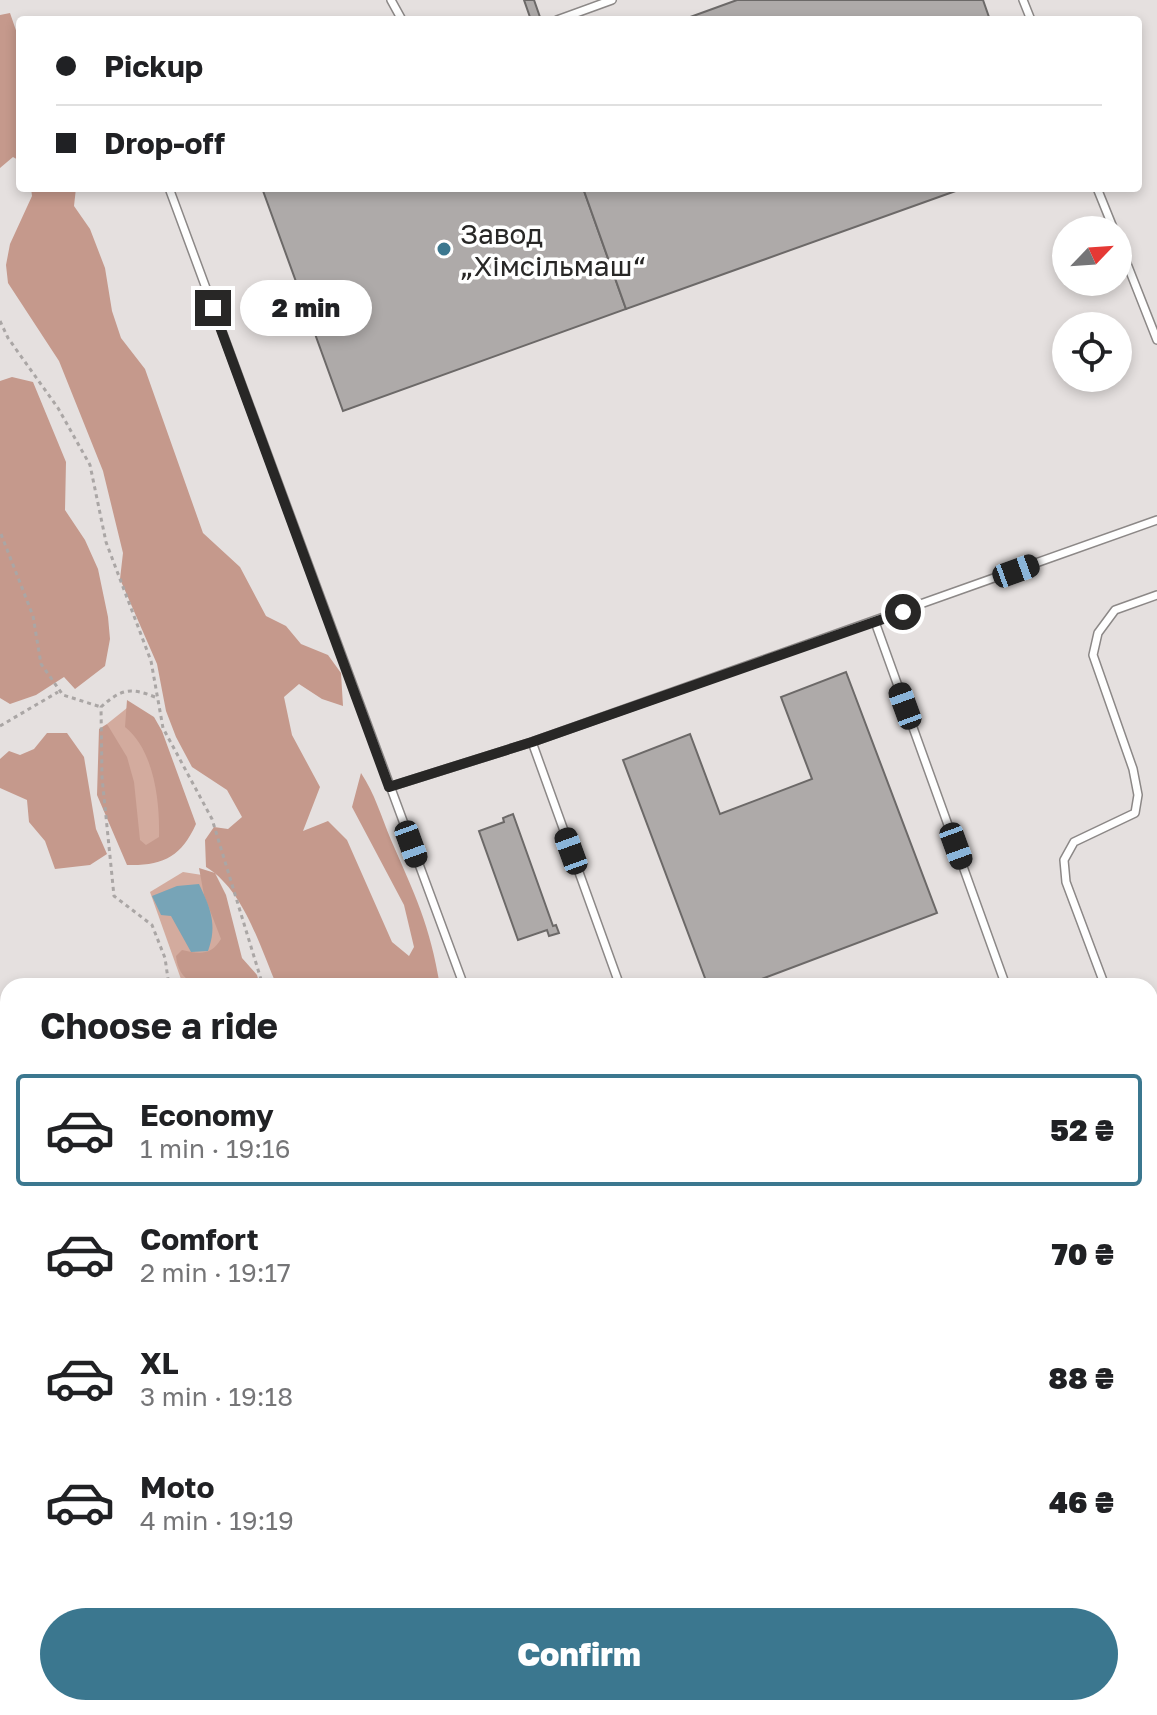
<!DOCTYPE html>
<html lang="en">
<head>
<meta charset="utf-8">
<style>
  :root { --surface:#fff; --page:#f6f6f6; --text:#202124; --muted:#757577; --line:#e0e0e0; --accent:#3b778f }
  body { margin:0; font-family:"Golos Text",sans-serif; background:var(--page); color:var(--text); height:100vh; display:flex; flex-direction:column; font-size:30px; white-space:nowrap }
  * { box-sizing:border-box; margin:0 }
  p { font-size:26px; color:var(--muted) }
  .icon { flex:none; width:44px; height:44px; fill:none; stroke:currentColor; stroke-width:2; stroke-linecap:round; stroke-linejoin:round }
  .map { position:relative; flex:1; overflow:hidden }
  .side { position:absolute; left:0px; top:978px; width:1158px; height:738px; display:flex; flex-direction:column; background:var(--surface); border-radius:24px 24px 0 0; box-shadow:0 4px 12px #0003 }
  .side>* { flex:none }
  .guide { position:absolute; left:16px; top:16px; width:1126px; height:176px; border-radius:8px; box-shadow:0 4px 12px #0003; display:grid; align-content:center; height:176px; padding:0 40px; background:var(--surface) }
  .needle { width:52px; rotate:65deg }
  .buttons { position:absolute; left:1052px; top:216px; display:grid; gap:16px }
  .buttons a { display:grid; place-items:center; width:80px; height:80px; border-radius:50%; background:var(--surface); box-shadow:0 4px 12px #0003; font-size:40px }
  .end { position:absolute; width:36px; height:36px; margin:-18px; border:10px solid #282726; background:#fff; box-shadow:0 0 0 4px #fff }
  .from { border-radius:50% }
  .bubble { position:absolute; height:56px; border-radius:28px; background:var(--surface); box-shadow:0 4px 12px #0003; font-size:26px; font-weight:800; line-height:56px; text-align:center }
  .car { position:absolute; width:24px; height:48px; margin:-24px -12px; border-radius:10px; box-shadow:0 0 6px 2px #0007; background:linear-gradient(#222 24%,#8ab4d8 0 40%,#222 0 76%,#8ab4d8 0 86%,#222 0) }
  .guide b { display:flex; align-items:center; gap:28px; height:76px; font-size:30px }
  .guide b+b { border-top:2px solid var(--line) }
  .guide i { width:20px; height:20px; background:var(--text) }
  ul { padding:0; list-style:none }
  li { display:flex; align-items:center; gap:24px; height:112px; margin:0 16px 12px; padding:0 24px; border:4px solid transparent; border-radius:8px }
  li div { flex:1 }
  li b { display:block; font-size:30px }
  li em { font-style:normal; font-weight:800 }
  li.current { border-color:var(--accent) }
  li>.icon { width:72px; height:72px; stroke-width:1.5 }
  h2 { padding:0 40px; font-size:36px; line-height:96px }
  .button { display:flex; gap:16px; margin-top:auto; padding:16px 40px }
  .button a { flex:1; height:92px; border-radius:48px; background:var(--accent); color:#fff; font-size:32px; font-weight:800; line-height:92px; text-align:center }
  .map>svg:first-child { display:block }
</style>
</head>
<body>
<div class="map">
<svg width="1157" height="1715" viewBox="0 0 1157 1715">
  <rect width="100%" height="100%" fill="#e5e0df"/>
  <!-- green -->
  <g fill="#d3ab9e">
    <path d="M 132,704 L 181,827 L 136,860 L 107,724 Z"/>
    <path d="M 183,872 L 202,875 L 245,986 L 186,986 L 182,982 L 150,892 Z"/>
    <path d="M 0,1331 L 8,1339 L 8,1708 L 227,1708 L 231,1715 L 0,1715 Z"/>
  </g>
  <!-- forest -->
  <g fill="#c5998c">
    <path d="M 10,13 L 20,42 L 20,161 L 13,157 L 0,168 L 0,15 Z"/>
    <path d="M 31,188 L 76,188 L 74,206 L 90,229 L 105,268 L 112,311 L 121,338 L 145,369 L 203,533 L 240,567 L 266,616 L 286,626 L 301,644 L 328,655 L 341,673 L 343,706 L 322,699 L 299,684 L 284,697 L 292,735 L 320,787 L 303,831 L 328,821 L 347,840 L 392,942 L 409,956 L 414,947 L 404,905 L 352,807 L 361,773 C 375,794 381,816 391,840 C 415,895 430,925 440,986 L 277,986 C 260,947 244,890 206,867 L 205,840 L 214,827 L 228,829 L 242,817 L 227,790 L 192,767 L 176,737 L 166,711 L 157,664 L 120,579 L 123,553 L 103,471 L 59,361 L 8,283 L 6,265 L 10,244 L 32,196 Z"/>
    <path d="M 12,377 L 33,382 L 66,462 L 65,510 L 85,540 L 98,569 L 108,617 L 110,639 L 105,666 L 75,689 L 64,677 L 36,695 L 10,704 L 0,698 L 0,381 Z"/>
    <path d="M 127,700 L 154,717 L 162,731 L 196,824 C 181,857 163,866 127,865 L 97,795 L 99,729 L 107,724 L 127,757 L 134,782 L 140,840 L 146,845 L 159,837 C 160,801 154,750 125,727 Z"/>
    <path d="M 47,733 L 67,733 L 84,757 L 96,829 L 107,854 L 90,865 L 55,869 L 45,841 L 29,822 L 27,800 L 0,788 L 0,759 L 9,751 L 20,755 L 34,749 Z"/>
    <path d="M 199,868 L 215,873 L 226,895 L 242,958 L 257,975 L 260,986 C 228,986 180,998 176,956 L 182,950 C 199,954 211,956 221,939 L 204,895 Z"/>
    <path d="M 0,1593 L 8,1596 L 8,1708 L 136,1708 L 139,1715 L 0,1715 Z"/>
    <path d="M 343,1708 L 445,1708 L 450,1715 L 348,1715 Z"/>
    <path d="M 556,1708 L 777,1708 L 780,1715 L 559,1715 Z"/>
  </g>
  <!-- water -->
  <path fill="#77a4b7" d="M 199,884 C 210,907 218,925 208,951 L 191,952 L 171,916 L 161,915 L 152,896 L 177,886 Z"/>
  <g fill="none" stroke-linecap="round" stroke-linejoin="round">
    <!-- stream -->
    <g stroke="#77a4b7" stroke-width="4">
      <path d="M 0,1109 L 8,1115"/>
      <path d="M 363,1708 L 364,1715"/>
    </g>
  </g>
  <!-- building -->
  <g fill="#aeaaa9" stroke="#6c6968" stroke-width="2">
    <path d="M 524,0 L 534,0 L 541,20 L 531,20 Z"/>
    <path d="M 737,0 L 983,0 L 990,20 L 682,20 Z"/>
    <path d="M 262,188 L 583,188 L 626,309 L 343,411 Z"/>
    <path d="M 583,188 L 964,188 L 626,309 Z"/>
    <path d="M 846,672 L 937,913 L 743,986 L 708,986 L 623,760 L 690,734 L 720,814 L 812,779 L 781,697 Z"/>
    <path d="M 513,814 L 553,926 L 556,925 L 559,933 L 549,936 L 547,930 L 518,940 L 479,831 L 504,822 L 503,818 Z"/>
    <path d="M 1150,1479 L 1157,1499 L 1157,1578 L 1150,1581 Z"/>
  </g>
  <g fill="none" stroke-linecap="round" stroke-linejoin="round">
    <!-- lane casing -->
    <g stroke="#8c8887" stroke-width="10">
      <g id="lane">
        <path d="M 391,0 L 402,20"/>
        <path d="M 1023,0 L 1031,20"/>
        <path d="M 557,20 L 612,0"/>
        <path d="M 169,188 L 464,986"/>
        <path d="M 1097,188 L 1114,230"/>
        <path d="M 1118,241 L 1157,340"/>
        <path d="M 875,622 L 1006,986"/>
        <path d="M 532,742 L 620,986"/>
        <path d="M 389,787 L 532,742 L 1157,520"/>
        <path d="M 1105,986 L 1066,882 L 1064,860 L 1074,842 L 1135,813 L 1138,795 L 1133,769 L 1093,655 L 1098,633 L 1115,610 L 1157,595"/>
        <path d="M 1150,1109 L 1157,1128"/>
        <path d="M 1150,1384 L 1157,1404"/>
        <path d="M 1150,1594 L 1157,1592"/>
        <path d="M 790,1708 L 793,1715"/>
      </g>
    </g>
    <!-- path -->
    <g stroke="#aaa6a5" stroke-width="3" stroke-dasharray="4 4" stroke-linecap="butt">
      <path d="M 0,321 L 8,338 L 58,408 L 90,465 L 106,542 L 151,661 L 163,728 L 212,819 L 263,986"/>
      <path d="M 1,534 L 33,616 L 41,664 L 63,695 L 101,707"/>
      <path d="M 155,697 C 130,687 121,689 101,707 L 102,777 L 114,896 L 152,925 L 165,958 L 169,986"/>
      <path d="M 0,726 L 58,692"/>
      <path d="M 538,1708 L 541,1715"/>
      <path d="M 318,1715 L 319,1708"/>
    </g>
    <!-- lane -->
    <use href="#lane" stroke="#fff" stroke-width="7"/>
  </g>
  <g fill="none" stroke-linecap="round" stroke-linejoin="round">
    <!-- route -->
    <path stroke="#282726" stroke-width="10" d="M 213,308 L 389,787 L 532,742 L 903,612"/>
  </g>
  <!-- markers -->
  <circle fill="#3b778f" stroke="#fff" stroke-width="3" cx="444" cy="249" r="8"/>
  <g text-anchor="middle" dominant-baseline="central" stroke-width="7" stroke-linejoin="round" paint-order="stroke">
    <!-- poi labels -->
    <g font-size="28" fill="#282726" stroke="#fff" text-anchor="start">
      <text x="460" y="233">Завод<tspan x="460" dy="32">„Хімсільмаш“</tspan></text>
    </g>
  </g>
</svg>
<div class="buttons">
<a><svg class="needle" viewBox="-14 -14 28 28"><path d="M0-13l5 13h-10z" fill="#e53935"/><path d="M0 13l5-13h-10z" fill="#757577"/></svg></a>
<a><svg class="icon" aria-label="locate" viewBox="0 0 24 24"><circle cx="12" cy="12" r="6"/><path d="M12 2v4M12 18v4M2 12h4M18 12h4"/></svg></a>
</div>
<i class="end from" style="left:903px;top:612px"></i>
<i class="end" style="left:213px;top:308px"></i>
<div class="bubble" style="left:240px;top:280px;width:132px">2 min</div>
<i class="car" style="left:1016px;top:571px;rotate:70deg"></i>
<i class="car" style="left:905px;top:706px;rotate:340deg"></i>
<i class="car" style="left:411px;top:844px;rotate:160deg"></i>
<i class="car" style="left:956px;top:846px;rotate:160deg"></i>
<i class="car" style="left:571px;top:851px;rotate:340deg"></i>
<div class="guide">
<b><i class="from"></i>Pickup</b>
<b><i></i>Drop-off</b>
</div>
<section class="side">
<h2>Choose a ride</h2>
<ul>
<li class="current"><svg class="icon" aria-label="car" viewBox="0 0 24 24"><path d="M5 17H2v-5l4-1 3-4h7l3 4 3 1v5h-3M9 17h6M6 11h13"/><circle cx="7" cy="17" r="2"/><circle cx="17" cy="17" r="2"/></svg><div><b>Economy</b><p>1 min · 19:16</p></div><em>52 ₴</em></li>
<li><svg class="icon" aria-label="car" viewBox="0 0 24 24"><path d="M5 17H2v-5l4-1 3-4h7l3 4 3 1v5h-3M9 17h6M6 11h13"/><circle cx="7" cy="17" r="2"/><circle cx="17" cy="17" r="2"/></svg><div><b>Comfort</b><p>2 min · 19:17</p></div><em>70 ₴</em></li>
<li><svg class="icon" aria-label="car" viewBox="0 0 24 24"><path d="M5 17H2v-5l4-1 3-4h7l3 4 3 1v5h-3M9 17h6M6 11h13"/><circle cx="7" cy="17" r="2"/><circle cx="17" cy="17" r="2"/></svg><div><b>XL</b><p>3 min · 19:18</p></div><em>88 ₴</em></li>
<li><svg class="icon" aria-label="car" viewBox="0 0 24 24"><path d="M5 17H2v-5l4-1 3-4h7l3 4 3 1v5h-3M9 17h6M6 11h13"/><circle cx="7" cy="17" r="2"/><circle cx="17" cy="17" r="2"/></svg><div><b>Moto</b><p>4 min · 19:19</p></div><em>46 ₴</em></li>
</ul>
<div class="button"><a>Confirm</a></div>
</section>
</div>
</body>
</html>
